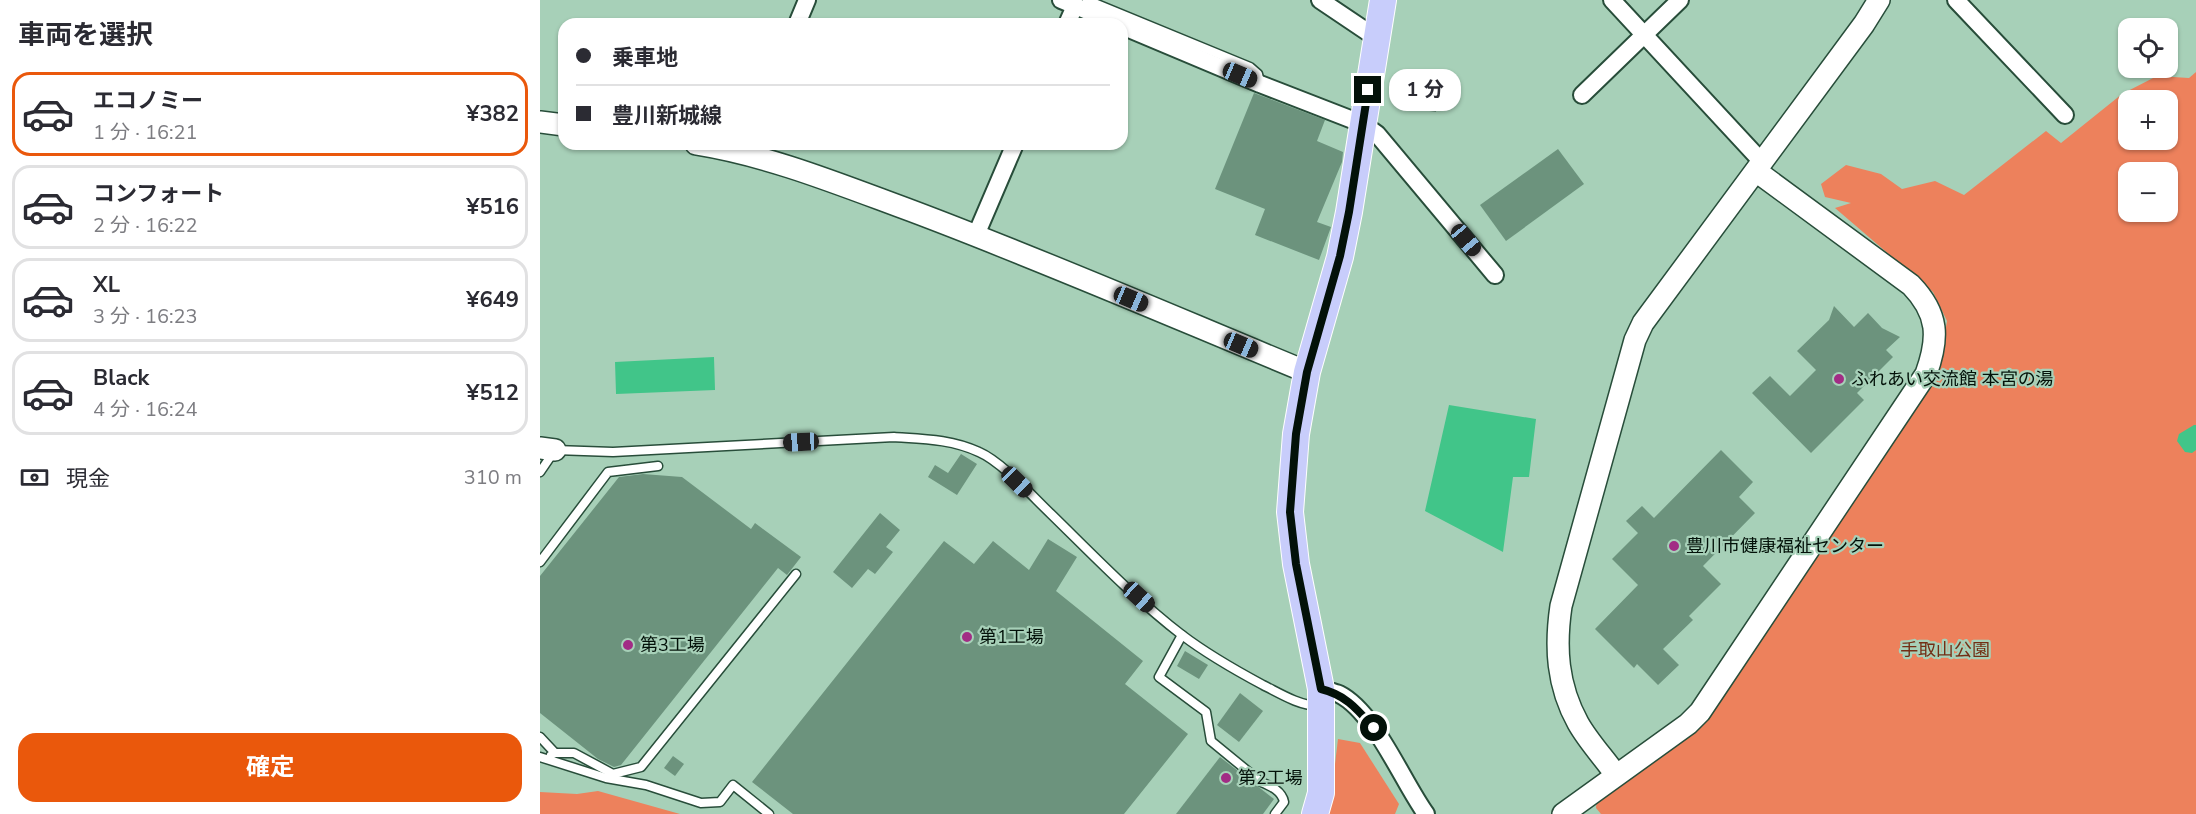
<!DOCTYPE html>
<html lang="ja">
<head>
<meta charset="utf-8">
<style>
  :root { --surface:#fff; --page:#f2f2f3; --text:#2b2b33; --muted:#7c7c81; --line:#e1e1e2; --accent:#ea580c }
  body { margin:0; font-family:"Nunito Sans","Noto Sans JP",sans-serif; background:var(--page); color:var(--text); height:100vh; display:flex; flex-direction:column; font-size:22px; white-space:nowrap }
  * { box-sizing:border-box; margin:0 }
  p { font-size:20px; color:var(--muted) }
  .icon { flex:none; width:33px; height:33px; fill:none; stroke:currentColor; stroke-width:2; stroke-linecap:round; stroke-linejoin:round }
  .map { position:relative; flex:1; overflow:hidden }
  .sheet { display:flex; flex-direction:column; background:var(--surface); width:540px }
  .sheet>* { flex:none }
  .hud { position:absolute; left:18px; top:18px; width:570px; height:132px; border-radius:18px; box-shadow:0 2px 4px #0004; display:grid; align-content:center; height:132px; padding:0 18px; background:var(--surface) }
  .controls { position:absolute; left:1578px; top:18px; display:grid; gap:12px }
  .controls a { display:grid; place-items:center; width:60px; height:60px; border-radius:12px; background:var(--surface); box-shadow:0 2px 4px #0004; font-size:30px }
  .end { position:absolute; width:27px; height:27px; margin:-14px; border:8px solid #031109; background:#fff; box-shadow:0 0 0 3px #fff }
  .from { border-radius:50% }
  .bubble { position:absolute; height:42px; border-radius:18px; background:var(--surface); box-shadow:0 2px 4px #0004; font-size:20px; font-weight:700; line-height:42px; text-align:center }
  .car { position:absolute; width:18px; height:36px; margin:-18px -9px; border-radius:8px; box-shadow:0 0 4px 2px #0007; background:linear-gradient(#222 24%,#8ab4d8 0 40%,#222 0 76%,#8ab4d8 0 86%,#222 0) }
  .hud b { display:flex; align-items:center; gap:21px; height:57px; font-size:22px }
  .hud b+b { border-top:2px solid var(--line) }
  .hud i { width:15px; height:15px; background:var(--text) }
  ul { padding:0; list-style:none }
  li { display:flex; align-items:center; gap:18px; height:84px; margin:0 12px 9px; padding:0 6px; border:3px solid var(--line); border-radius:18px }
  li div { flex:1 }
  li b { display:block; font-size:22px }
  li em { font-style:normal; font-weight:700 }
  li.selected { border-color:var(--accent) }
  li>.icon { width:54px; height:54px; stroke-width:1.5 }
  h2 { padding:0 18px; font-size:27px; line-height:72px }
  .pay { display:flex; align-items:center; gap:15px; height:66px; padding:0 18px; font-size:22px }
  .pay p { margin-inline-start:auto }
  .cta { display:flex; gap:12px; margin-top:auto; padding:12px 18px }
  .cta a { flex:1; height:69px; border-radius:18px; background:var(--accent); color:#fff; font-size:24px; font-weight:700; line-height:69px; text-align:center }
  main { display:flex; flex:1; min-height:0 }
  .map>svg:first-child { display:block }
</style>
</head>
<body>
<main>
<section class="sheet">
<h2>車両を選択</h2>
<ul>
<li class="selected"><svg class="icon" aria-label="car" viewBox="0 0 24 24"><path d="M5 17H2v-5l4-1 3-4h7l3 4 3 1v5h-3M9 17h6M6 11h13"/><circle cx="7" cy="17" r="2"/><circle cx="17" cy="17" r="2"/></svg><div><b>エコノミー</b><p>1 分 · 16:21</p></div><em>¥382</em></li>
<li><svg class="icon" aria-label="car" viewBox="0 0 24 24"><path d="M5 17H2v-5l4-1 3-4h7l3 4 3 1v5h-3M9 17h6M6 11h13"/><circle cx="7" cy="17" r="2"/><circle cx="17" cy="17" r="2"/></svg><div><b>コンフォート</b><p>2 分 · 16:22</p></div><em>¥516</em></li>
<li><svg class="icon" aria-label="car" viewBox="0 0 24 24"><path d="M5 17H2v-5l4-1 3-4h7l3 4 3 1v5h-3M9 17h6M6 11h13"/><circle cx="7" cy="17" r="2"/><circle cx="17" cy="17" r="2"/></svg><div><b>XL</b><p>3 分 · 16:23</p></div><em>¥649</em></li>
<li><svg class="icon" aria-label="car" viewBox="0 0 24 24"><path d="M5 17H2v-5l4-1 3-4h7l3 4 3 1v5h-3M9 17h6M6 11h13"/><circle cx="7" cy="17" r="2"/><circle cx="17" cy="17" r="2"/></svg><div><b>Black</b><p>4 分 · 16:24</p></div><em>¥512</em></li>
</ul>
<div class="pay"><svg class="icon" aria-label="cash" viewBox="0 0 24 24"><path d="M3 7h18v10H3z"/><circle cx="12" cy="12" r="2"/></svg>現金<p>310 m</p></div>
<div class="cta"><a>確定</a></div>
</section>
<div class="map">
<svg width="1656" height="814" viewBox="0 0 1656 814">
  <rect width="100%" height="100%" fill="#a7d0b8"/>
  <!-- green -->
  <g fill="#ed815c" fill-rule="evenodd">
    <path d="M 1656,72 L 1656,814 L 1061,814 L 1056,808 L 1057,798 L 1148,731 L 1399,369 L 1407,321 L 1393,292 L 1295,208 L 1311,203 L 1285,197 L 1281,184 L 1306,165 L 1341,174 L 1362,189 L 1395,181 L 1424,195 L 1506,131 L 1521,143 L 1582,94 L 1617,76 L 1649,78 ZM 1588,100 L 1628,100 L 1628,140 L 1588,140 ZM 1588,172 L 1628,172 L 1628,212 L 1588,212 Z"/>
    <path d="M 798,739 L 820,743 L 859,804 L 855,814 L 789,814 Z"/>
    <path d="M 58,791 L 140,814 L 0,814 L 0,792 L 37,794 Z"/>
  </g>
  <!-- water -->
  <g fill="#41c589">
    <path d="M 174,357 L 175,390 L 76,394 L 75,362 Z"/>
    <path d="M 909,405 L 996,419 L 989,477 L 973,477 L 963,552 L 885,511 Z"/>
    <path d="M 1654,425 L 1656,425 L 1656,450 L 1652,453 L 1645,452 L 1637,441 L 1639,434 Z"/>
  </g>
  <!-- building -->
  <g fill="#6c937d">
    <path d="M 875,73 L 901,77 L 896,112 L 870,108 Z"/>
    <path d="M 714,93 L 785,120 L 777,141 L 803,152 L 802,162 L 777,222 L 791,227 L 779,260 L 715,235 L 725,209 L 675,189 Z"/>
    <path d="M 1018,149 L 1044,184 L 966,241 L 940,205 Z"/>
    <path d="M 1294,306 L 1314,327 L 1328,313 L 1342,328 L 1360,337 L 1346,350 L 1353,357 L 1317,393 L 1324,400 L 1271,453 L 1212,393 L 1230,376 L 1250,396 L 1276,370 L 1257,351 L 1289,320 Z"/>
    <path d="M 1181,450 L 1213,482 L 1199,497 L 1215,513 L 1163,566 L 1181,584 L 1149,616 L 1153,620 L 1123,649 L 1139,665 L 1118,685 L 1097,664 L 1094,668 L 1055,629 L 1098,585 L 1072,559 L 1098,533 L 1086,521 L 1102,506 L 1114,518 Z"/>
    <path d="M 421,454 L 437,464 L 417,495 L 388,477 L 395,465 L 408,473 Z"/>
    <path d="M 103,474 L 142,477 L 211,529 L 215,523 L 261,557 L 247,575 L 238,568 L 81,765 L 74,767 L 58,759 L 0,713 L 0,576 L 79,477 Z"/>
    <path d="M 340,513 L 360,530 L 346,547 L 353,552 L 335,574 L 328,569 L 312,588 L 293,572 Z"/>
    <path d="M 508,539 L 537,557 L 516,591 L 603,661 L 585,684 L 648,734 L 584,814 L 253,814 L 212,782 L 404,541 L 434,564 L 453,541 L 489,570 Z"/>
    <path d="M 645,651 L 668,665 L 659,679 L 637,666 Z"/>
    <path d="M 700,693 L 723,711 L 699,742 L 677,725 Z"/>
    <path d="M 133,756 L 144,764 L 135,776 L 124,768 Z"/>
    <path d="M 680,757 L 734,799 L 723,814 L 636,814 Z"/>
  </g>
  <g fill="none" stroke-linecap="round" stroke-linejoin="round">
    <!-- service casing -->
    <g stroke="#284d3a" stroke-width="11">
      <g id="service">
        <path d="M 547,0 L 710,67 L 718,74 L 720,83"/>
        <path d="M 0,472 L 15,450 L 73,452 L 354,437 C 383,439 411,439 439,452 C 462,462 492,496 511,514 C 553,555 595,599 642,635 C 667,654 695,670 723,685 C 741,694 758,705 778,706"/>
        <path d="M 0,562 L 68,472 L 118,466"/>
        <path d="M 642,635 L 619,677 L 666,712 L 671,741 L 721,782 C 731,786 742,791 744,802 L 735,814"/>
        <path d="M 0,737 L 15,753 L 11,755"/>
        <path d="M 15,753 L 34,753 L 73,774 L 101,767 L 256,574"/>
        <path d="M 0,757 L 66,778 L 106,785 L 161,803 L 180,802 L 193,785 L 229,814"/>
      </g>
    </g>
    <!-- minor casing -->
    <g stroke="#284d3a" stroke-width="20">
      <g id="minor">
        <path d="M 521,0 L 578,24"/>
        <path d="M 780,0 L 829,33 L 837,34"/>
        <path d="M 1072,0 L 1223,163"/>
        <path d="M 1416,0 L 1525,115"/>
        <path d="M 257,24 L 267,0"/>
        <path d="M 527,24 L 535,6"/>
        <path d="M 582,26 L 720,84 L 823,124 L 837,134 L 955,275"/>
        <path d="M 1042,95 L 1140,0"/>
        <path d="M 436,235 L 475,144"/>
        <path d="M 781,689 C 787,691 794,692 799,694 C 835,712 862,781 886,814"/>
      </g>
    </g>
    <!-- tertiary casing -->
    <g stroke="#284d3a" stroke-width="24">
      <g id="tertiary">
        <path d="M 0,122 L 24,125"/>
        <path d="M 156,144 C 231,156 301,185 372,211 C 505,261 636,318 767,372"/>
        <path d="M 0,448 L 15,450"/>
        <path d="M 1076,775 C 1064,758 1048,741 1038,723 C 1017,685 1015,647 1021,606 L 1095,340 L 1103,323 L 1324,24 L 1339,0"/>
        <path d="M 1023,814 L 1148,724 L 1160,712 L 1386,374 C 1399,338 1399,314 1371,285 L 1216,171"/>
      </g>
    </g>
    <!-- primary casing -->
    <g stroke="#fff" stroke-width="28">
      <path id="primary" d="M 775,814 L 781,793 L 781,689 L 756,564 L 750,512 L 756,434 L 767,372 L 800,257 L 809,212 L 843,0"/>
    </g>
    <!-- service -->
    <use href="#service" stroke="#fff" stroke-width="8"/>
    <!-- minor -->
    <use href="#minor" stroke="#fff" stroke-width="16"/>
    <!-- tertiary -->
    <use href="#tertiary" stroke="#fff" stroke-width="21"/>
    <!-- primary -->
    <use href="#primary" stroke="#c8cdfb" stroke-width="26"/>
  </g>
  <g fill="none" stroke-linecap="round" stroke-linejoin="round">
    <!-- route -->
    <path stroke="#031109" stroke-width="8" d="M 828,90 L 809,212 L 800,256 L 767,372 L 756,434 L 750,512 L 756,564 L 781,689 C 806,695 817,709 834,728"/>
  </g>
  <!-- markers -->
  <g fill="#a22c85" stroke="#a7d0b8" stroke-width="2">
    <circle cx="1299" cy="379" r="6"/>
    <circle cx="1134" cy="546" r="6"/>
    <circle cx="427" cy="637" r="6"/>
    <circle cx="88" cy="645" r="6"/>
    <circle cx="686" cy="778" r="6"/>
  </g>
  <g text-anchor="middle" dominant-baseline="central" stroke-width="4.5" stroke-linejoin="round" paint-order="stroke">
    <!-- poi labels -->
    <g font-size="18" fill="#031109" stroke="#a7d0b8" text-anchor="start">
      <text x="1311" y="379">ふれあい交流館 本宮の湯</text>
      <text x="1146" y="546">豊川市健康福祉センター</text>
      <text x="439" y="637">第1工場</text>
      <text x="100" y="645">第3工場</text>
      <text x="698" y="778">第2工場</text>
    </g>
    <!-- park labels -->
    <g font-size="18" fill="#732e14" stroke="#a7d0b8">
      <text x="1405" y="650">手取山公園</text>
    </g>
  </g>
</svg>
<div class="controls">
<a><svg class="icon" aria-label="locate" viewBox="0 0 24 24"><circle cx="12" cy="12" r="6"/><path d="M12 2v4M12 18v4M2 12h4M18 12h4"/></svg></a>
<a>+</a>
<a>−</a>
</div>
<i class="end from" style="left:834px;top:728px"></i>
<i class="end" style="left:828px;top:90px"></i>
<div class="bubble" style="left:849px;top:69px;width:72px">1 分</div>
<i class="car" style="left:700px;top:75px;rotate:113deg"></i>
<i class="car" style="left:926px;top:240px;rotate:140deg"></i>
<i class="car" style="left:591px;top:299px;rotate:113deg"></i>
<i class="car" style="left:701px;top:345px;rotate:113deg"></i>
<i class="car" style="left:261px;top:442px;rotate:267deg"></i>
<i class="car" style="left:477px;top:482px;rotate:134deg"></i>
<i class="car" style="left:599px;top:597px;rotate:132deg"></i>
<div class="hud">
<b><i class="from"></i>乗車地</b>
<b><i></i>豊川新城線</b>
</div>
</div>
</main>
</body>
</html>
